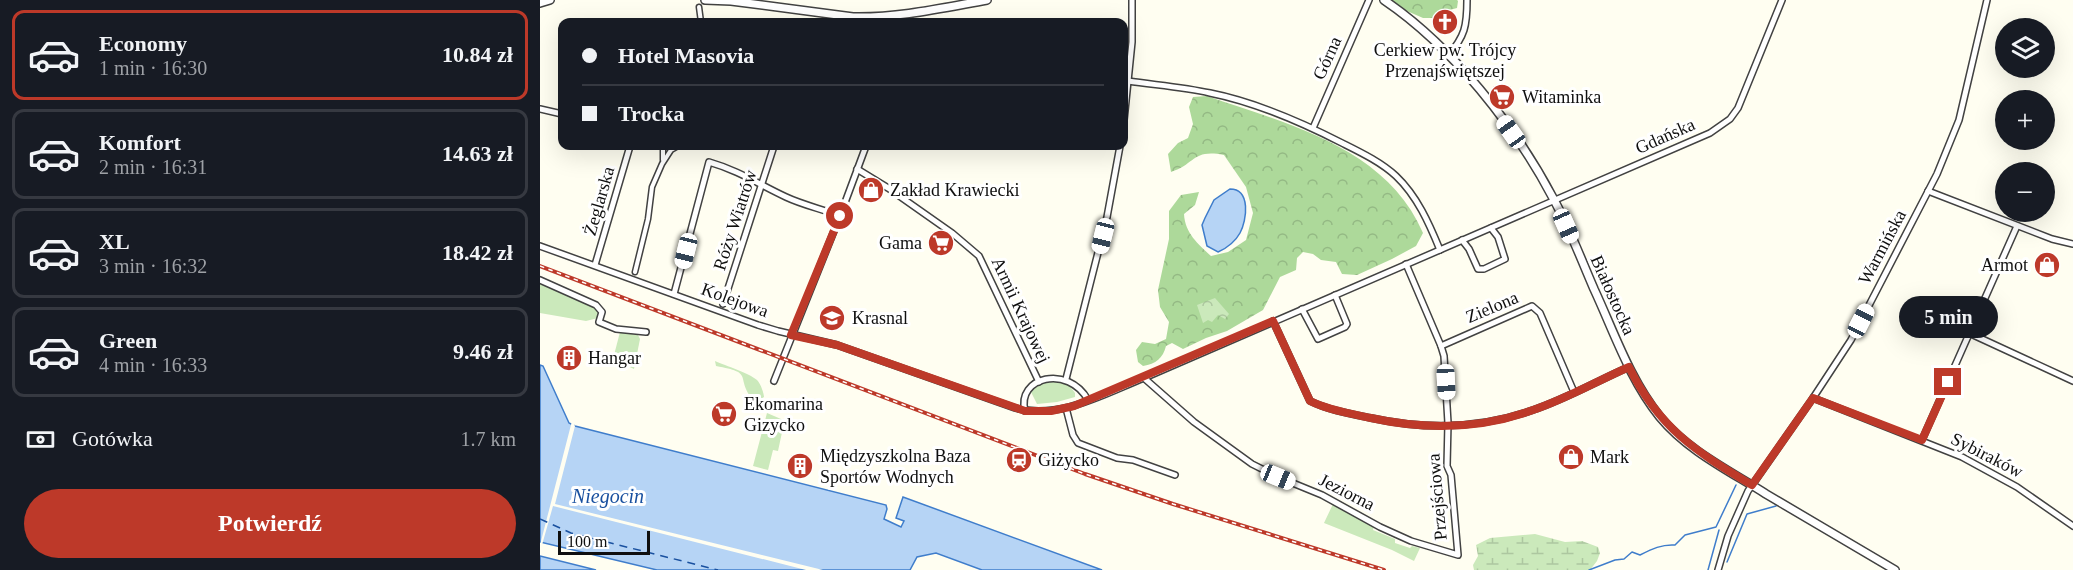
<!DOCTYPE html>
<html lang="pl">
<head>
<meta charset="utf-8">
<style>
  :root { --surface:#171b24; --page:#242831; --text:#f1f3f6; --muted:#9ea1a6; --line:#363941; --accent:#bd3929 }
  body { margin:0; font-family:"Times New Roman",serif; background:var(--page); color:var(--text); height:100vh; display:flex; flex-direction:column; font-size:22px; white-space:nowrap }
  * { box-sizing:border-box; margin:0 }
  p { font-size:20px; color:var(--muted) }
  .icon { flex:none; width:33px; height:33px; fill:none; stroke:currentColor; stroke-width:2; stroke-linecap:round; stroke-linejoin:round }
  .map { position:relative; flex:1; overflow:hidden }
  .side { display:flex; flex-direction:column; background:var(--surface); width:540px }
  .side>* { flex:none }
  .hud { position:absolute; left:18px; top:18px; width:570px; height:132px; border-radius:12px; box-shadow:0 6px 24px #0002; display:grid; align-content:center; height:132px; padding:0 24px; background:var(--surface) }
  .buttons { position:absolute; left:1455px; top:18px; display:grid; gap:12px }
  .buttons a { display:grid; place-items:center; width:60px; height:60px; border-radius:50%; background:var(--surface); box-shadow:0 6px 24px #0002; font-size:30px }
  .scale { position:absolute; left:18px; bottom:15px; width:92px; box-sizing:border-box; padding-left:6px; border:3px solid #0f0f0f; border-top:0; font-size:16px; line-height:21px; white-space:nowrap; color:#0f0f0f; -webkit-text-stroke:4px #fff; paint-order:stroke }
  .end { position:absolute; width:27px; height:27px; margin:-14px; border:8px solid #bd3929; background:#fff; box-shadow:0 0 0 3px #fff }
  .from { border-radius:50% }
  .bubble { position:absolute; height:42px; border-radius:21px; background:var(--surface); box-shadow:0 6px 24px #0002; font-size:20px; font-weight:600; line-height:42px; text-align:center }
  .car { position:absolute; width:18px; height:36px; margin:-18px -9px; border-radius:8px; box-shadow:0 0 4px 2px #0007; background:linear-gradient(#fff 24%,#345 0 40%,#fff 0 76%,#345 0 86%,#fff 0) }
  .hud b { display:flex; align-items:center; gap:21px; height:57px; font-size:22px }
  .hud b+b { border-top:2px solid var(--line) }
  .hud i { width:15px; height:15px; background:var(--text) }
  ul { padding:10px 0 0; list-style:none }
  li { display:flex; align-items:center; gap:18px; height:90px; margin:0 12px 9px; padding:0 12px; border:3px solid var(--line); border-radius:12px }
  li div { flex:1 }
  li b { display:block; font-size:22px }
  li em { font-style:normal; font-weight:600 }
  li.current { border-color:var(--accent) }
  li>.icon { width:54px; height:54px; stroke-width:1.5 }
  .pay { display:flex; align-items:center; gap:15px; height:66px; padding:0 24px; font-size:22px }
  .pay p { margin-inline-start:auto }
  .primary-button { display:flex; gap:12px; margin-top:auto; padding:12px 24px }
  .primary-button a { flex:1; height:69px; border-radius:36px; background:var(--accent); color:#fff; font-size:24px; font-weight:600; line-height:69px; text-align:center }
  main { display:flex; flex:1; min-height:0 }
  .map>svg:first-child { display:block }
</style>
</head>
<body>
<main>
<section class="side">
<ul>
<li class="current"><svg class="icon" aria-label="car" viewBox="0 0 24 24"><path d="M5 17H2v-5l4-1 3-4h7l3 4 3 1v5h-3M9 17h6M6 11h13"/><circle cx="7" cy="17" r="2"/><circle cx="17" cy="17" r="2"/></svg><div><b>Economy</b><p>1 min · 16:30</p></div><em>10.84 zł</em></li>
<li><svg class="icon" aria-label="car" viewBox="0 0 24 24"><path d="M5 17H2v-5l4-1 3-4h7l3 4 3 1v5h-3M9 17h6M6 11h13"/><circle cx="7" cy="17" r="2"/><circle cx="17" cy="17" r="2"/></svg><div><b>Komfort</b><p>2 min · 16:31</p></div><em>14.63 zł</em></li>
<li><svg class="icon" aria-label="car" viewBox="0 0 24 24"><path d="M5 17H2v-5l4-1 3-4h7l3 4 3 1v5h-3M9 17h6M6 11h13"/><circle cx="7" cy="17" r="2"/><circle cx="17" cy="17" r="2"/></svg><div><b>XL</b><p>3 min · 16:32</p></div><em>18.42 zł</em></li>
<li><svg class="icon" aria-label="car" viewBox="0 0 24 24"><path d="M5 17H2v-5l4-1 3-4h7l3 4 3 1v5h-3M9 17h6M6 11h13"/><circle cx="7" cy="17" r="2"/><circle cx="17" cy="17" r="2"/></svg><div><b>Green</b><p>4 min · 16:33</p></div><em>9.46 zł</em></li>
</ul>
<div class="pay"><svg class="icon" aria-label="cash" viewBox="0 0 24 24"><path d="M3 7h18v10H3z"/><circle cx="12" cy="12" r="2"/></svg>Gotówka<p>1.7 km</p></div>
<div class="primary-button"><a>Potwierdź</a></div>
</section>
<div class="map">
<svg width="1533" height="570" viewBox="0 0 1533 570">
  <defs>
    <pattern id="forest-crowns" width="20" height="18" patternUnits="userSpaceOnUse" patternTransform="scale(1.5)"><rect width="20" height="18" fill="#add99a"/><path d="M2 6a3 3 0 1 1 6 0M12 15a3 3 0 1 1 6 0" fill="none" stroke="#94b984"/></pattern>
    <pattern id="wetland-marsh" width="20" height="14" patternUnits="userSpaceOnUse" patternTransform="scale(1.5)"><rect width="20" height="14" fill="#cbe9bb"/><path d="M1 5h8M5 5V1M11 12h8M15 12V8" fill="none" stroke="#adc7a0"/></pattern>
    <pattern id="park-crowns" width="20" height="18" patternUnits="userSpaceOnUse" patternTransform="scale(1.5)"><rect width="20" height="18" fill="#cbe9bb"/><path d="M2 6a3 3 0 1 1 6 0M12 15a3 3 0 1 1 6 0" fill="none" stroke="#adc7a0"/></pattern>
  </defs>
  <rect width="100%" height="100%" fill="#fffef1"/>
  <!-- grass -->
  <g fill="#cbe9bb">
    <path d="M 0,282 L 55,307 L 59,313 L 58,318 L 46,321 L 0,313 Z"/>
    <path d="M 80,332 L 98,335 L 100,339 L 94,369 L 73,359 Z"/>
    <path d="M 175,361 C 186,366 209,373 217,380 C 221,384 224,394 224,397 L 219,400 L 212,399 C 195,376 215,373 176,366 Z"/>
    <path d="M 511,381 L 529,385 L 535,393 L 535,397 L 517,402 L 497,404 L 491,392 L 497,386 Z"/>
    <path d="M 227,413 L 241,419 L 244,423 L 238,451 L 233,450 L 228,470 L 213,466 Z"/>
    <path d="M 793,504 L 834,526 L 833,530 L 855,539 L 855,543 L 870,548 L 872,546 L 880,548 L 874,561 L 852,550 L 784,523 Z"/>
  </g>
  <!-- forest -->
  <g fill="url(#forest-crowns)">
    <path d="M 851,0 L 917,0 L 918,1 L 917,8 L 902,12 L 895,18 L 883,18 L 867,11 Z"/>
    <path d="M 667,96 C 747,124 846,147 883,233 L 876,246 L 852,259 L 817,275 L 802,274 L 796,262 L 781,260 L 773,254 L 763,252 L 757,258 L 756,270 L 740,277 L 723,310 L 687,331 L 666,338 L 643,349 L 632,343 L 626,346 C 623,358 616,364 603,366 L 598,362 L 596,350 L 602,342 L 615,344 L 626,339 L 629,322 L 620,307 L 618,290 L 629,239 L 629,211 L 641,195 L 659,192 L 655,205 L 644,214 C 645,233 658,244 671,256 L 688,252 L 706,240 L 713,213 L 706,187 L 684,155 C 652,149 656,164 631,172 L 628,154 L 638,143 L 648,138 L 653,124 L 649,107 L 653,97 Z"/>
  </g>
  <!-- wetland -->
  <path fill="url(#wetland-marsh)" d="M 995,534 L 1025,542 L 1042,541 L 1058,547 L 1060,553 L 1057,561 L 1050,570 L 934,570 L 933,565 L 938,556 L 936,545 L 950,538 Z"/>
  <!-- park -->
  <path fill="url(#park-crowns)" d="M 675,298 L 689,314 L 685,319 L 678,315 L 672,322 L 668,320 L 663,323 L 657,305 Z"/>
  <!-- water -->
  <g fill="#b6d4f5" stroke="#3f7dcb" stroke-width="1.5">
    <path d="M 690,189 C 711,189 707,220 700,233 C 695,242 687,248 678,252 L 667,246 L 662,225 L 665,218 L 674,200 Z"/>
    <path d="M 0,365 L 3,366 L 29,423 L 35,426 L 346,505 L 347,509 L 344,519 L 361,527 L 364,521 L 356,518 L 363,497 L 562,570 L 442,570 L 396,553 L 377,557 L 370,570 L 117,570 L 0,542 Z"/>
    <path d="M 0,556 L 56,570 L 0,570 Z"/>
  </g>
  <!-- pier -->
  <path fill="#fffef1" d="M 32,421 L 35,426 L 15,504 L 283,570 L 266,570 L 13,506 L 2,545 L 0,545 Z"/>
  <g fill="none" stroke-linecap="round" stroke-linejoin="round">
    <!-- stream -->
    <g stroke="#3f7dcb" stroke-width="1.5">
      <path d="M 1187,562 L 1207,514 L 1236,506"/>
      <path d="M 1049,570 L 1075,560 L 1084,559 L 1092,552 L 1100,555 C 1112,549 1122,544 1135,545 L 1145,535 L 1176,527 L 1196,485"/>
      <path d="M 1168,570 L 1179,530"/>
    </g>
    <!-- ferry -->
    <path stroke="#19509f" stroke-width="1.5" stroke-dasharray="8 6" stroke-linecap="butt" d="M 0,519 L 31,533 L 178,570"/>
    <!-- pedestrian casing -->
    <g stroke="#424242" stroke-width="7">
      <g id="pedestrian">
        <path d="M 159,7 L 161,22"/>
        <path d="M 121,146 L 123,148 L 123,160"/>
        <path d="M 95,272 L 108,219 L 112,187 L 122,164 L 131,150 L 138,146"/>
      </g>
    </g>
    <!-- minor casing -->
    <g stroke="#424242" stroke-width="8">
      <g id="minor">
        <path d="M 908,56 C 925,36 927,26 927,0"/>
        <path d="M 588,81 C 615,85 643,87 670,93 C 715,102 761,122 802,143 C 820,152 841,162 856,176 C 877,196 889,223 900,250"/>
        <path d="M 0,109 L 22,114"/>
        <path d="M 584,120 L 592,42 L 592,0"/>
        <path d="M 773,128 L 829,0"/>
        <path d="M 317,169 L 348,188 L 412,233 L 439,256 L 499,382"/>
        <path d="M 1388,191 L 1512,239 L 1533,244"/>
        <path d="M 922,240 L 929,249 L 938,269 L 944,269 L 965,259 L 958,237 L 951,228"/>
        <path d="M 0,246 L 218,325 L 238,331 L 297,345 L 475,408 C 519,420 564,394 604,378 L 1170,133 L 1190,119 L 1198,108 L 1242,0"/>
        <path d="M 55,265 L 90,146"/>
        <path d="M 0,280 L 56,305 L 62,312 L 59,322 L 76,329 L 106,332"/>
        <path d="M 134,294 L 169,162 C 200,171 218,184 246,197 C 263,205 282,209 300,216"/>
        <path d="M 183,304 L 234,146"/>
        <path d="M 762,309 L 778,339 L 805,327 L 807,324 L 795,295"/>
        <path d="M 733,321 L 770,401 C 788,410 811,414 831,418 C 886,430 940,429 993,410 C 1026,399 1057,381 1089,367"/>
        <path d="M 1429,333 L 1533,381"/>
        <path d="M 901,346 L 992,306 L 1000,313 L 1034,392"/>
        <path d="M 604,378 L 654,422 L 712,464 L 738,477 L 782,495 L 840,527 L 871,541 L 918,555 L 911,475 L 907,466 L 908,423 L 904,356 L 901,346 L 866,264"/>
        <path d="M 526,379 L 567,217 L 580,146"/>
        <path d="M 234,381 L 300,216 L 326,146"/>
        <path d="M 1273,398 L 1422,457 L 1477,487 L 1533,526"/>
        <path d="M 526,408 L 533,435 L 538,443 L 577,458 L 593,460 L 635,475"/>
        <path d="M 485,411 C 476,377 528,364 548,400"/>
        <path d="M 1382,440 L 1477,226"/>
        <path d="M 1178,570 L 1188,536 L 1208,491 L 1273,398 L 1311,340 L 1397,174 L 1419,120 L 1447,0"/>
      </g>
    </g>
    <!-- tertiary casing -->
    <g stroke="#424242" stroke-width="10">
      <g id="tertiary">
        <path d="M 165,0 L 191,1 L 313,17 C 358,18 402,8 447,0"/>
        <path d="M 844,0 C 912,46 975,126 1013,198 C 1029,227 1041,259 1054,289 C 1074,332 1090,380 1120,417 C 1148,451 1190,471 1226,494 C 1269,519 1312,545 1355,570"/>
        <path d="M 0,3 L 10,0"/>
      </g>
    </g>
    <!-- pedestrian -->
    <use href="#pedestrian" stroke="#fff" stroke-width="4"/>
    <!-- minor -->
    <use href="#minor" stroke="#fff" stroke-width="5"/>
    <!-- tertiary -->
    <use href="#tertiary" stroke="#fff" stroke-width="7"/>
    <!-- rail casing -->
    <g stroke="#bd3929" stroke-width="4">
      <path id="rail" d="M 0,266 L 545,474 L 633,504 L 844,570"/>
    </g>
    <!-- rail -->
    <use href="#rail" stroke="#fff" stroke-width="1.5" stroke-dasharray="4.5" stroke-linecap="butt"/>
  </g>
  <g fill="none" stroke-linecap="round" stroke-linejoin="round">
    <!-- route -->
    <path stroke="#bd3929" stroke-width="8" d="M 300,216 L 251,335 L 297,345 L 485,411 L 511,411 L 534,406 L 733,321 L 770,401 C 788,410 812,414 831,418 C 886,430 941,429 993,410 C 1026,399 1057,381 1089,367 C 1119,428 1155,451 1212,485 L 1273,398 L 1382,440 L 1408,382"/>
  </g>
  <!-- icons -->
  <defs>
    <g id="church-disc" transform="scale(1.35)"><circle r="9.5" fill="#bd3929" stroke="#fff"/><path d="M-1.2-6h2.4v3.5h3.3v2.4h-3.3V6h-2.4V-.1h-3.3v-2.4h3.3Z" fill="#fff"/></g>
    <g id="supermarket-disc" transform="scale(1.35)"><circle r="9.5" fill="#bd3929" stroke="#fff"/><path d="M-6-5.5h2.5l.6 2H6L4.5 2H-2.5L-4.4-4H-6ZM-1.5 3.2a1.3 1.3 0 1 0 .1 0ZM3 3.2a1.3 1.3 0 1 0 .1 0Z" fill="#fff"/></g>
    <g id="shop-disc" transform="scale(1.35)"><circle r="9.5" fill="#bd3929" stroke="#fff"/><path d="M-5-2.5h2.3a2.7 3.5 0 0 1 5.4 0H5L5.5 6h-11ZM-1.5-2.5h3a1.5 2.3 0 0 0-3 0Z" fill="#fff"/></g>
    <g id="school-disc" transform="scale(1.35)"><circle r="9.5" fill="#bd3929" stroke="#fff"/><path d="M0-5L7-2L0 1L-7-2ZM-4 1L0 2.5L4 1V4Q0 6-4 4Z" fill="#fff"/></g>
    <g id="building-disc" transform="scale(1.35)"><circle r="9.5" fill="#bd3929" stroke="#fff"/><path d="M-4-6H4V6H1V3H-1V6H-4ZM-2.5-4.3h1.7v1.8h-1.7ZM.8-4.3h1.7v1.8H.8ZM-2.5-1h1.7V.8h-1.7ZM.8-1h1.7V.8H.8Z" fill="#fff"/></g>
    <g id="station-disc" transform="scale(1.35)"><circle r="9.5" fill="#bd3929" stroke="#fff"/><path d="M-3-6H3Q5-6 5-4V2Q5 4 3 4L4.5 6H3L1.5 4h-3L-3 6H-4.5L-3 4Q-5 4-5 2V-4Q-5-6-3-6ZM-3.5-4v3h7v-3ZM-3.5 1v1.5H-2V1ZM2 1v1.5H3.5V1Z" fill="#fff"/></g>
  </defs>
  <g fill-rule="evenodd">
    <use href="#church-disc" x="905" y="22"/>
    <use href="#supermarket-disc" x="962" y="97"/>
    <use href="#shop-disc" x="331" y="190"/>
    <use href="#supermarket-disc" x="401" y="243"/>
    <use href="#shop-disc" x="1507" y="265"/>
    <use href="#school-disc" x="292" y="318"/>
    <use href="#building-disc" x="29" y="358"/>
    <use href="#supermarket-disc" x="184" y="414"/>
    <use href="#shop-disc" x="1031" y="457"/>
    <use href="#station-disc" x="479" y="460"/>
    <use href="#building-disc" x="260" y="466"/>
  </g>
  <g text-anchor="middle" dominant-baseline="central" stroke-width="6" stroke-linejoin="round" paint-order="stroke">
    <!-- poi labels -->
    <g font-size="18" fill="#0f0f0f" stroke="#fff" text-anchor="start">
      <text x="905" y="50" text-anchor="middle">Cerkiew pw. Trójcy<tspan x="905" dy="21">Przenajświętszej</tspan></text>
      <text x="982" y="97">Witaminka</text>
      <text x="350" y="190">Zakład Krawiecki</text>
      <text x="382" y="243" text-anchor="end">Gama</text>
      <text x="1488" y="265" text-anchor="end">Armot</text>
      <text x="312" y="318">Krasnal</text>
      <text x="48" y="358">Hangar</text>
      <text x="204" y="404">Ekomarina<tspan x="204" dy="21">Gizycko</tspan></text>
      <text x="280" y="456">Międzyszkolna Baza<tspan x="280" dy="21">Sportów Wodnych</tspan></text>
      <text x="1050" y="457">Mark</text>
      <text x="498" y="460">Giżycko</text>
    </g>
    <!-- street labels -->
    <g font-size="18" fill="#0f0f0f" stroke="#fff">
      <text transform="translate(787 58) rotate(-66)">Górna</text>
      <text transform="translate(1125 136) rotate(-24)">Gdańska</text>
      <text transform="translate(59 201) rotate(-74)">Żeglarska</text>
      <text transform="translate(195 220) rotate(-72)">Róży Wiatrów</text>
      <text transform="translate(1342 247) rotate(-62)">Warmińska</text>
      <text transform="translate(1073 295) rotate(66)">Białostocka</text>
      <text transform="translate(195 300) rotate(20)">Kolejowa</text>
      <text transform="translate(952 307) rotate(-23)">Zielona</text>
      <text transform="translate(481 310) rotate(65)">Armii Krajowej</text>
      <text transform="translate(1447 455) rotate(27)">Sybiraków</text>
      <text transform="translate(807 492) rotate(27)">Jeziorna</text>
      <text transform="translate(897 497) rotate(-95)">Przejściowa</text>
    </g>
    <!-- water labels -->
    <g font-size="20" font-style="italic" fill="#19509f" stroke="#fff">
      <text x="68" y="496">Niegocin</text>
    </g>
  </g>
</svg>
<div class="buttons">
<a><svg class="icon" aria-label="layers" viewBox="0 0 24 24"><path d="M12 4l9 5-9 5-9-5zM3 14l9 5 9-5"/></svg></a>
<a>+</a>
<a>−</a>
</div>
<div class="scale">100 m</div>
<i class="end from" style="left:300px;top:216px"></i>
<i class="end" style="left:1408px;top:382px"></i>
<div class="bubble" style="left:1359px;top:296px;width:99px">5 min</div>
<i class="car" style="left:971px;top:132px;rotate:325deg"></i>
<i class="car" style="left:1026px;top:226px;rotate:156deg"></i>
<i class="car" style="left:563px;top:236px;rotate:194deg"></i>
<i class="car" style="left:146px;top:251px;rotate:194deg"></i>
<i class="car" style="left:1321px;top:321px;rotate:27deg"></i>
<i class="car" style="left:906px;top:382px;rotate:177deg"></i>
<i class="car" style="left:738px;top:477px;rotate:112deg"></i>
<div class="hud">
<b><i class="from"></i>Hotel Masovia</b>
<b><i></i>Trocka</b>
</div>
</div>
</main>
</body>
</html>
